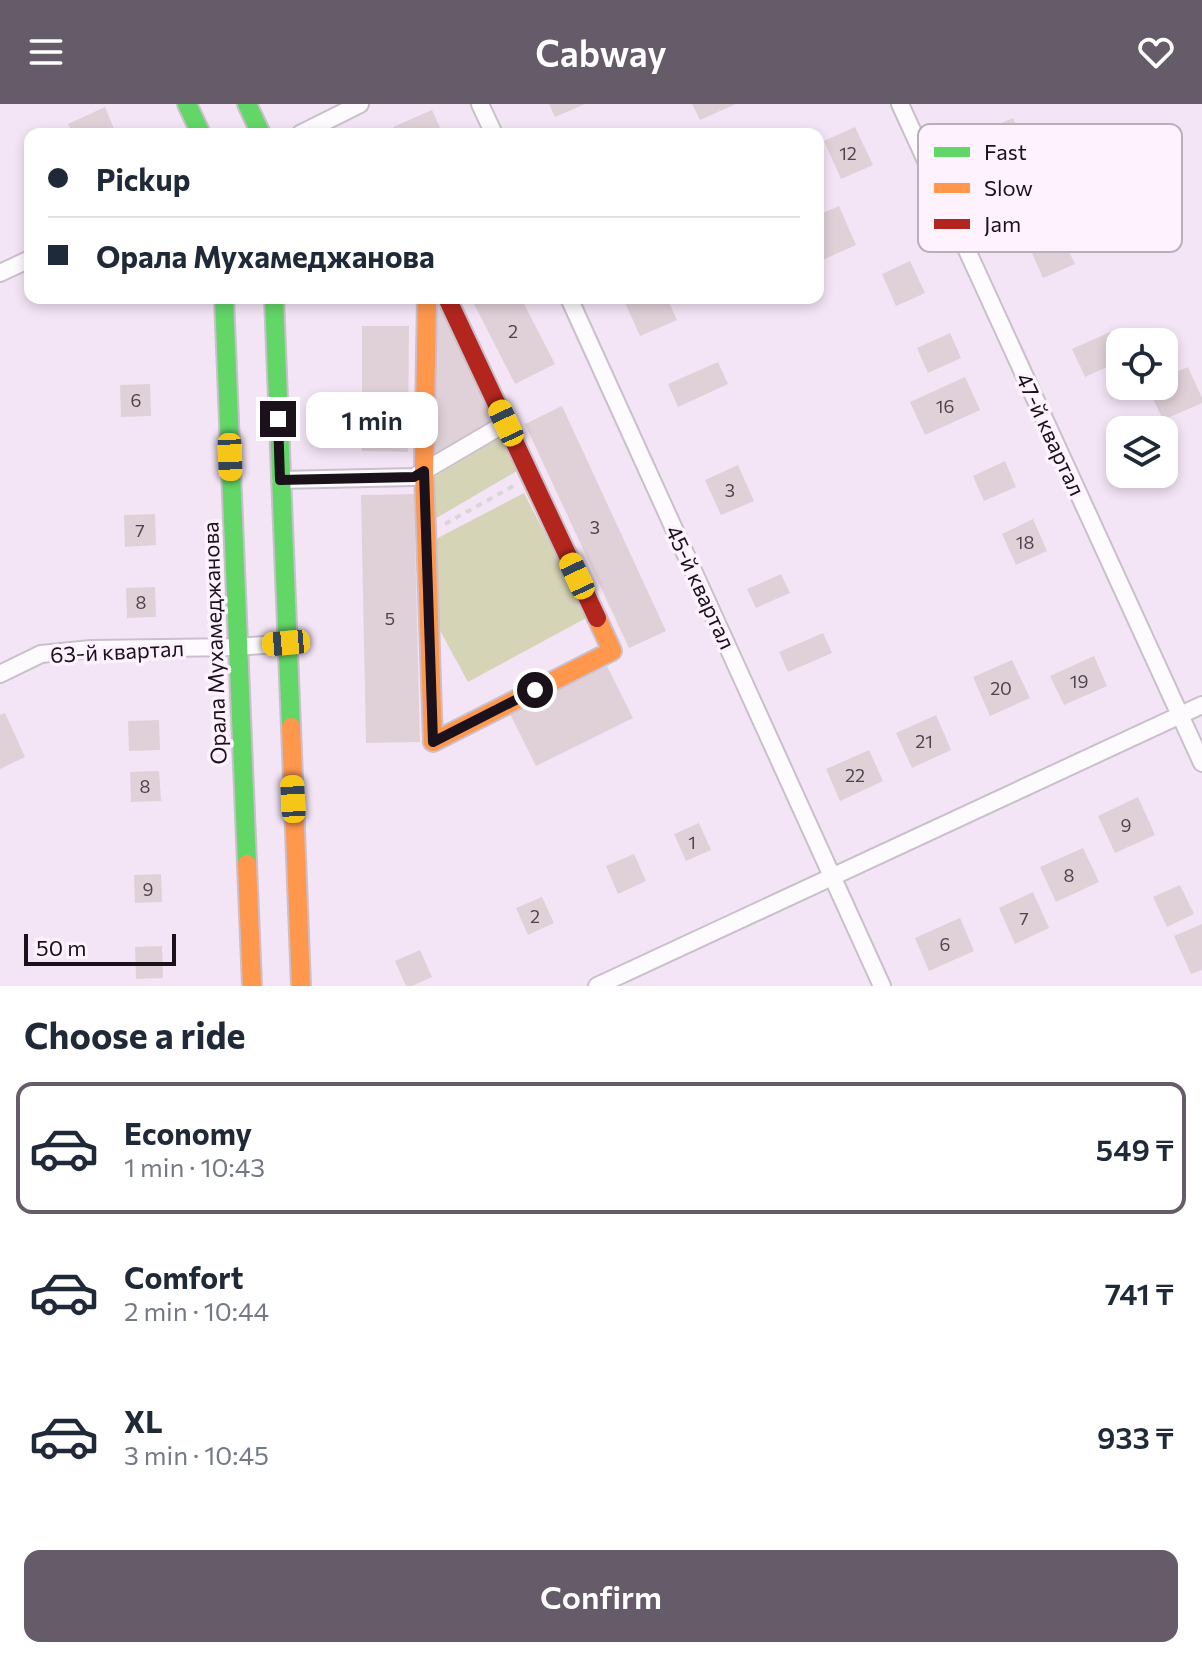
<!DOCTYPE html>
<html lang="en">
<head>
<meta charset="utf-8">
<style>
  :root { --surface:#fff; --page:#f6f6f7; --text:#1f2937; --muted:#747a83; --line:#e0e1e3; --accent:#665b68 }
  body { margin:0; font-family:Commissioner,sans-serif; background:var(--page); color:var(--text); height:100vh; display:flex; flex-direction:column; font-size:30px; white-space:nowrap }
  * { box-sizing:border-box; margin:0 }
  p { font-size:26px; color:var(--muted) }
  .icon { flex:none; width:44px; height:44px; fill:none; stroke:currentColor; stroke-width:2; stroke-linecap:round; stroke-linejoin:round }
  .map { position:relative; height:882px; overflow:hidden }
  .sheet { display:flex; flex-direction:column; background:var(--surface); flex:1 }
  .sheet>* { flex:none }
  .banner { position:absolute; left:24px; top:24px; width:800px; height:176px; border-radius:16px; box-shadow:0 4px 12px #0003; display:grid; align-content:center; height:176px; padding:0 24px; background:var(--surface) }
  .tools { position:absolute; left:1106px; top:224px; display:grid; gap:16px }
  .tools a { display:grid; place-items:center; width:72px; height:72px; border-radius:16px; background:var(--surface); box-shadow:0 4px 12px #0003; font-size:40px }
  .scale { position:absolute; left:24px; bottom:20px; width:152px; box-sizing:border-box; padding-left:8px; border:4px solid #1a111b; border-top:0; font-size:22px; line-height:28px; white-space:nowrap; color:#1a111b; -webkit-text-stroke:6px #fdf2fe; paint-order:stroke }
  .end { position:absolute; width:36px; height:36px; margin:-18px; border:10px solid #1a111b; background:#fff; box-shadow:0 0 0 4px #fff }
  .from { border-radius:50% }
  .bubble { position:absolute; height:56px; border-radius:16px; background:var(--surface); box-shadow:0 4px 12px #0003; font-size:26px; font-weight:600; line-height:56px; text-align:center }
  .car { position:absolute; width:24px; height:48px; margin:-24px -12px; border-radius:10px; box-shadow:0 0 6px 2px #0007; background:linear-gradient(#f5c518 24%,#345 0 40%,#f5c518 0 76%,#345 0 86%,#f5c518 0) }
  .banner b { display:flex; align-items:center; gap:28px; height:76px; font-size:30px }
  .banner b+b { border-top:2px solid var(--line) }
  .banner i { width:20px; height:20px; background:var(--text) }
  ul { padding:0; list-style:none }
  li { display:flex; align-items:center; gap:24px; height:132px; margin:0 16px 12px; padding:0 8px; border:4px solid transparent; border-radius:16px }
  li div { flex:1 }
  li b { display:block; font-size:30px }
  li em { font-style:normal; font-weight:600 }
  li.active { border-color:var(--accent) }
  li>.icon { width:72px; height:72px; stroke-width:1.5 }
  h2 { padding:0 24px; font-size:36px; line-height:96px }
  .primary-button { display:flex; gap:16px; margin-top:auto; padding:16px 24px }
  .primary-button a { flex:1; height:92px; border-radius:16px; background:var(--accent); color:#fff; font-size:32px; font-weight:600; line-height:92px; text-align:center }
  header { display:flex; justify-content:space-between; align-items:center; height:104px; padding:0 24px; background:var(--accent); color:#fff; font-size:36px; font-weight:600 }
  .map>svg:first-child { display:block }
</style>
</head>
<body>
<header><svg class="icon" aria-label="menu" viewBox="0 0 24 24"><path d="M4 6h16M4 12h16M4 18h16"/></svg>Cabway<svg class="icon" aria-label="heart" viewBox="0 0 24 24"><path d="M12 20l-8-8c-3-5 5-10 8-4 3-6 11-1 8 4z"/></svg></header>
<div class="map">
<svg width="1202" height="882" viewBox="0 0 1202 882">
  <rect width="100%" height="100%" fill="#f4e5f6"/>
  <!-- green -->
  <g fill="#d6d4b7">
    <path d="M 503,332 L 522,364 L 433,416 L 432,374 Z"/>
    <path d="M 524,389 L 588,513 L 468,578 L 437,521 L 434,436 Z"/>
  </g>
  <!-- building -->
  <g fill="#e0d1d8">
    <path d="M 549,0 L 585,0 L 555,13 Z"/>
    <path d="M 692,0 L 736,0 L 700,16 Z"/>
    <path d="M 105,3 L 116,30 L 73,30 L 68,20 Z"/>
    <path d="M 432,6 L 443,30 L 396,30 L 393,23 Z"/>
    <path d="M 1013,14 L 1029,50 L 993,66 L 976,30 Z"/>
    <path d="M 855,23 L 873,61 L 841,75 L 824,37 Z"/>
    <path d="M 839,102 L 856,141 L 818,158 L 818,111 Z"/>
    <path d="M 1063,135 L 1075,160 L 1043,174 L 1032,149 Z"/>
    <path d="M 910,157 L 925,189 L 896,202 L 882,170 Z"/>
    <path d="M 471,194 L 521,194 L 555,260 L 515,280 Z"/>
    <path d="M 623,194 L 667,194 L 677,216 L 640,232 Z"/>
    <path d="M 433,195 L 445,201 L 498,315 L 430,359 Z"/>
    <path d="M 362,222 L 409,222 L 408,348 L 362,347 Z"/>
    <path d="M 1110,228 L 1120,250 L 1120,257 L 1085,273 L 1072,245 Z"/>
    <path d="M 950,229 L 961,254 L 928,269 L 917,244 Z"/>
    <path d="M 718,258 L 728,280 L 678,303 L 668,280 Z"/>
    <path d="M 1188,263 L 1202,294 L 1202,299 L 1163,316 L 1147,282 L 1164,282 L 1164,273 Z"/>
    <path d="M 965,273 L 980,306 L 925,331 L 910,298 Z"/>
    <path d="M 150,280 L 151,312 L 121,313 L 120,281 Z"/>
    <path d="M 562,302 L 666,527 L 629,544 L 525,320 Z"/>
    <path d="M 1005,357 L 1016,383 L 984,397 L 973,372 Z"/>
    <path d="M 738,361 L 754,397 L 721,411 L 705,376 Z"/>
    <path d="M 414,390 L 420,638 L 366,639 L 361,391 Z"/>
    <path d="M 155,410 L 156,441 L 125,443 L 124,411 Z"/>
    <path d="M 1033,415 L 1047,447 L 1016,461 L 1002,430 Z"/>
    <path d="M 781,470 L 790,489 L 756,504 L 747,485 Z"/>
    <path d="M 155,483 L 156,513 L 127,514 L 126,484 Z"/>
    <path d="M 823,529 L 832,549 L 788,568 L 779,548 Z"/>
    <path d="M 1094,552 L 1107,582 L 1064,601 L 1050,572 Z"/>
    <path d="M 1012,556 L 1030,594 L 990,612 L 973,573 Z"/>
    <path d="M 607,562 L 633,614 L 536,662 L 510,610 Z"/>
    <path d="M 5,609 L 25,653 L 0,665 L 0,611 Z"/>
    <path d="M 936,611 L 951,646 L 912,664 L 896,629 Z"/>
    <path d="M 159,616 L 160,646 L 129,647 L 128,617 Z"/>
    <path d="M 869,646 L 883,677 L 840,697 L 826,665 Z"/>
    <path d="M 159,667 L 161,697 L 131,698 L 130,668 Z"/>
    <path d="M 1138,693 L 1155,731 L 1115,749 L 1098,712 Z"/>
    <path d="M 699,719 L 711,746 L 686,757 L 674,730 Z"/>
    <path d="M 1083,744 L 1099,778 L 1056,798 L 1040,763 Z"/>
    <path d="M 634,750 L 646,777 L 618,790 L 606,762 Z"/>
    <path d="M 161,770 L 162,798 L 135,799 L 134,771 Z"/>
    <path d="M 1180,781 L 1194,810 L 1167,823 L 1153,793 Z"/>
    <path d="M 1033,788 L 1049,824 L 1015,840 L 999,804 Z"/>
    <path d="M 542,793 L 554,819 L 528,831 L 516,804 Z"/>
    <path d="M 960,814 L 974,847 L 929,867 L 915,834 Z"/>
    <path d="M 1202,820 L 1202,866 L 1191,870 L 1174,832 Z"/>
    <path d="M 162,842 L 163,874 L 136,875 L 135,843 Z"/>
    <path d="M 420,846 L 432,873 L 412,882 L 406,882 L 395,857 Z"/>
  </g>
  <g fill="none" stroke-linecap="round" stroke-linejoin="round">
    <!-- street casing -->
    <g stroke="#cabfcc" stroke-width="20">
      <g id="street">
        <path d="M 480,0 L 494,30"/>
        <path d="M 900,0 L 1202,659"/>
        <path d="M 300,30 L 360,0"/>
        <path d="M 0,169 L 30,155"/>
        <path d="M 569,194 L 882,882"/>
        <path d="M 280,376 L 414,373 L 506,319"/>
        <path d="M 0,570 L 41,550 L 91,545 L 238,543 L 286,539"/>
        <path d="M 597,882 L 1202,601"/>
      </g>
    </g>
    <!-- fast casing -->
    <g stroke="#cabfcc" stroke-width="22">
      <g id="fast">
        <path d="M 187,0 L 201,30"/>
        <path d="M 247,0 L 261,30"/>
        <path d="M 224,194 L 247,760"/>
        <path d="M 274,194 L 291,623"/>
      </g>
    </g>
    <!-- slow casing -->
    <g stroke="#cabfcc" stroke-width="22">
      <g id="slow">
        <path d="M 427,194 L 424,367 L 433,638 L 612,547 L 597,514"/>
        <path d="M 291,623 L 301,882"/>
        <path d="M 247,760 L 252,882"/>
      </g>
    </g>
    <!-- jam casing -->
    <g stroke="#cabfcc" stroke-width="22">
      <path id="jam" d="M 447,194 L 597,514"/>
    </g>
    <!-- path -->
    <path stroke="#d9d5d9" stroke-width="4" stroke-dasharray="6 6" stroke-linecap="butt" d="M 445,420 L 515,381"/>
    <!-- street -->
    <use href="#street" stroke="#fdfbfe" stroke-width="16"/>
    <!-- fast -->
    <use href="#fast" stroke="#63d668" stroke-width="18"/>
    <!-- slow -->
    <use href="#slow" stroke="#ff974d" stroke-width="18"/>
    <!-- jam -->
    <use href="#jam" stroke="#b3261e" stroke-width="18"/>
  </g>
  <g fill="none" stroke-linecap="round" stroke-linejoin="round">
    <!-- route -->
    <path stroke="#1a111b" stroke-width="10" d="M 278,315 L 280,376 L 414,373 L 424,367 L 433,638 L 535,586"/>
  </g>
  <g text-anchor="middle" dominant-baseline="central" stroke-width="7" stroke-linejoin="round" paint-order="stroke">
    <!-- number labels -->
    <g font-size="18" fill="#4e434c">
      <text x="848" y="49">12</text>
      <text x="513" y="227">2</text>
      <text x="136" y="296">6</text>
      <text x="945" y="302">16</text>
      <text x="730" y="386">3</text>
      <text x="595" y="423">3</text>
      <text x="140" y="426">7</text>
      <text x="1025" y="438">18</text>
      <text x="141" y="498">8</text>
      <text x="390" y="514">5</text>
      <text x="1079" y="577">19</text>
      <text x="1001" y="584">20</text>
      <text x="924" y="637">21</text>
      <text x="855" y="671">22</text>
      <text x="145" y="682">8</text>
      <text x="1126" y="721">9</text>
      <text x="692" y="738">1</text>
      <text x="1069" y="771">8</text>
      <text x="148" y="785">9</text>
      <text x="535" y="812">2</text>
      <text x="1024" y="814">7</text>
      <text x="945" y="840">6</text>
    </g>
    <!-- street labels -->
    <g font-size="22" fill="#1a111b" stroke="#fdf2fe">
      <text transform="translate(1051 330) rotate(65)">47-й квартал</text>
      <text transform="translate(701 483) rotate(65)">45-й квартал</text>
      <text transform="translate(214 539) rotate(-92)">Орала Мухамеджанова</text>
      <text transform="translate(117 547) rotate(-3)">63-й квартал</text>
    </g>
  </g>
  <!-- legend -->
  <rect x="918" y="20" width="264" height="128" rx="12" fill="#fdf2fe" stroke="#b9aeba" stroke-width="2"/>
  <rect x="934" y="43" width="36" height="10" fill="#63d668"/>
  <rect x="934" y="79" width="36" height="10" fill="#ff974d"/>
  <rect x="934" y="115" width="36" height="10" fill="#b3261e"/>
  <g font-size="22" fill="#1a111b">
    <text x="984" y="56">Fast</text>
    <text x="984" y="92">Slow</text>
    <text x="984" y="128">Jam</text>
  </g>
</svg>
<div class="tools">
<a><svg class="icon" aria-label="locate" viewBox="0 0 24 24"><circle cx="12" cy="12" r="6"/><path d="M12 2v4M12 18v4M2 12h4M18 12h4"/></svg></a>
<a><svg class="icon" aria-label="layers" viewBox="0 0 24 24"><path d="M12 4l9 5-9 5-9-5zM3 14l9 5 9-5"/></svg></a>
</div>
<div class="scale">50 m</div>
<i class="end from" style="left:535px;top:586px"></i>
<i class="end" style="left:278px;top:315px"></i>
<div class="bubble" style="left:306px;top:288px;width:132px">1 min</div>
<i class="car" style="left:506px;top:319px;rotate:335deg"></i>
<i class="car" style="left:230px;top:353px;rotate:178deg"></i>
<i class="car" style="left:577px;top:472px;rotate:335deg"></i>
<i class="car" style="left:286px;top:539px;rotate:265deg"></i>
<i class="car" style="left:293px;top:695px;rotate:357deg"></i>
<div class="banner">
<b><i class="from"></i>Pickup</b>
<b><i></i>Орала Мухамеджанова</b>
</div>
</div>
<section class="sheet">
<h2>Choose a ride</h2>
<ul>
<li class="active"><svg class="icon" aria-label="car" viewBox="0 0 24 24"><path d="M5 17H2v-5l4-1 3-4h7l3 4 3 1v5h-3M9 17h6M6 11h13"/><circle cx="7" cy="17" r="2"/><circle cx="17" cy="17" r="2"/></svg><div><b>Economy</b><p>1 min · 10:43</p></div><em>549 ₸</em></li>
<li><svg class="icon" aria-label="car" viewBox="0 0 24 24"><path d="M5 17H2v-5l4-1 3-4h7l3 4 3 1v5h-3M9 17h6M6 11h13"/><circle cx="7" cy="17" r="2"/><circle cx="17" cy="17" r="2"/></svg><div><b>Comfort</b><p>2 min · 10:44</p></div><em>741 ₸</em></li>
<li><svg class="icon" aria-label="car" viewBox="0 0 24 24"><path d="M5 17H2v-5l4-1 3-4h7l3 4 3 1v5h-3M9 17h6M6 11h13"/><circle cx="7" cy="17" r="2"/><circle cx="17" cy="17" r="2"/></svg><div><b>XL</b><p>3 min · 10:45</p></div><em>933 ₸</em></li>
</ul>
<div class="primary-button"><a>Confirm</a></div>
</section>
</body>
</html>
